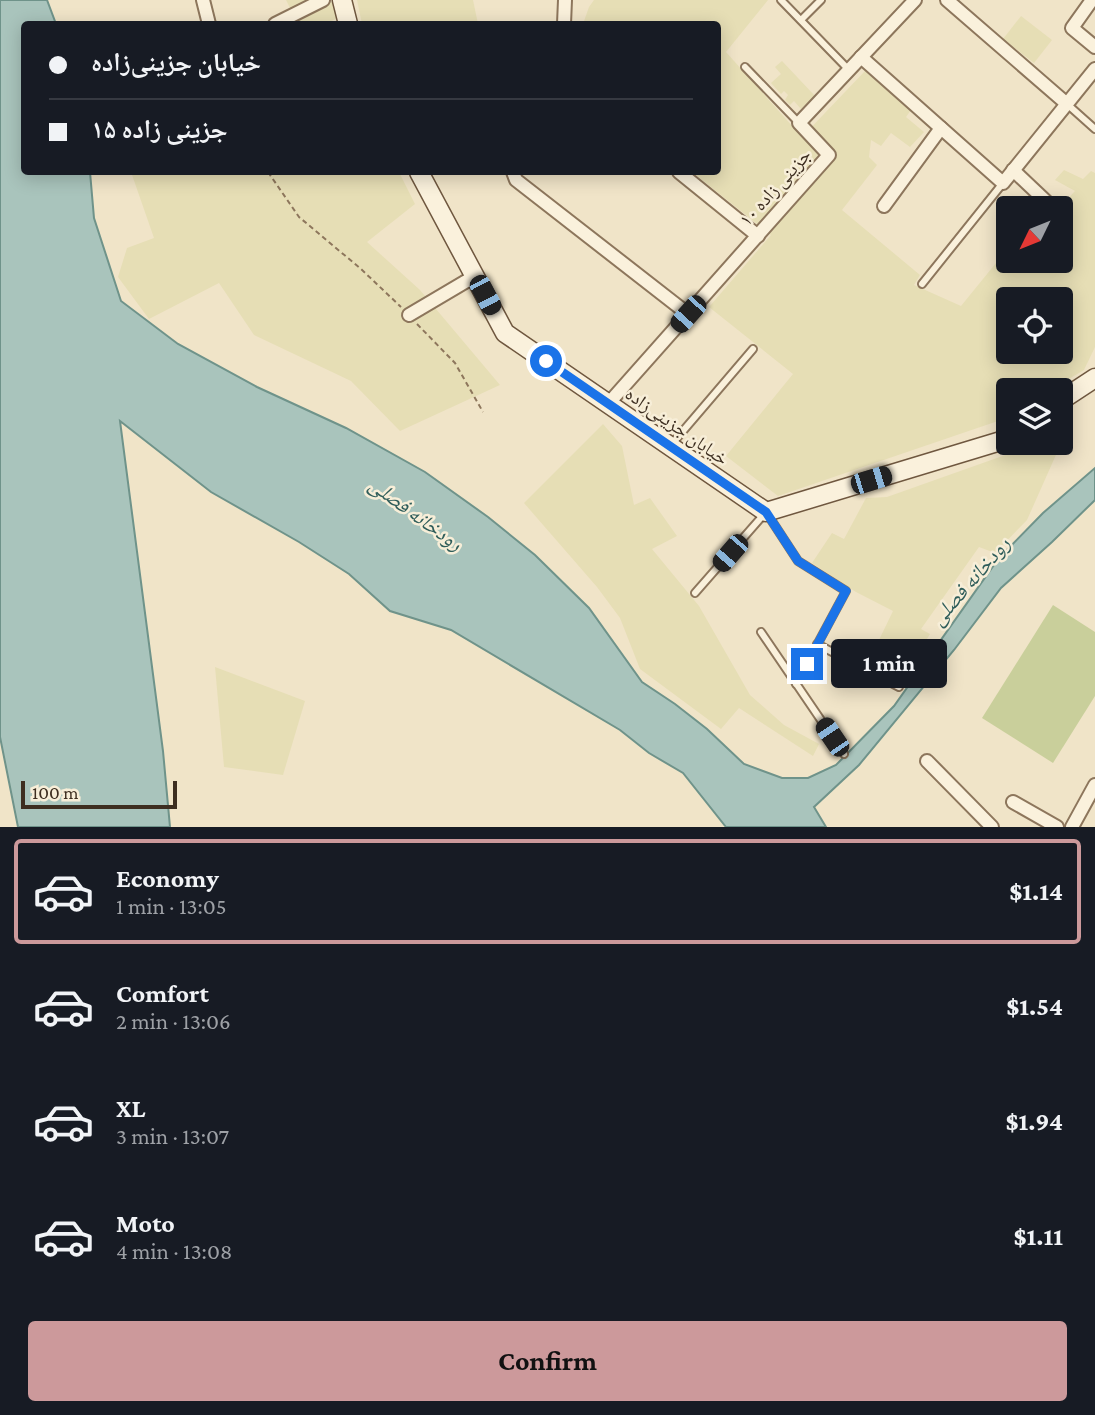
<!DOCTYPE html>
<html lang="en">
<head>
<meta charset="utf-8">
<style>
  :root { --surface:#171b24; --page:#20242c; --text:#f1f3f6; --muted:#9ea1a6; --line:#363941; --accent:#cc999b }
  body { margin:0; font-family:"Crimson Pro","Noto Naskh Arabic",serif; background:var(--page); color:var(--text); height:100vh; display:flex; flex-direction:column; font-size:26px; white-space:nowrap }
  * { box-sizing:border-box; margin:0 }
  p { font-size:23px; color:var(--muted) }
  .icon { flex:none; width:38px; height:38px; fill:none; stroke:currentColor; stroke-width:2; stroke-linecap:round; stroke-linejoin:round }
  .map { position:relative; height:827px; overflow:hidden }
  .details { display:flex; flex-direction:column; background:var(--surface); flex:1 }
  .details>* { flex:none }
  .banner { position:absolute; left:21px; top:21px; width:700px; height:154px; border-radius:7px; box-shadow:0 4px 18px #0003; display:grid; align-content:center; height:154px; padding:0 28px; background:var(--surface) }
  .needle { width:46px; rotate:227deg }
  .fabs { position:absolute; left:996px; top:196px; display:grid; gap:14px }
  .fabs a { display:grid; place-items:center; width:77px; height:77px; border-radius:7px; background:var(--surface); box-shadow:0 4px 18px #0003; font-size:35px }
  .scale { position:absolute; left:21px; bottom:18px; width:156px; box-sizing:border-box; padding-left:7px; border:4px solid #3d2e20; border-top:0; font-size:19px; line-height:24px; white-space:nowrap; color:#3d2e20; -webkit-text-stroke:5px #f7eed8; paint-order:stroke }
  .end { position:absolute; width:32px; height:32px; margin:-16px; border:9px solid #1a73e8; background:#fff; box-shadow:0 0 0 4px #fff }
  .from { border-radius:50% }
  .bubble { position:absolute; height:49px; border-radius:7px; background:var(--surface); box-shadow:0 4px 18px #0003; font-size:23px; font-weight:700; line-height:49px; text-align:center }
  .car { position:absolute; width:21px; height:42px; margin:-21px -10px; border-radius:9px; box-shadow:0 0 5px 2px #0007; background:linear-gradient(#222 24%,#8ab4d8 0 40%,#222 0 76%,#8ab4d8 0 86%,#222 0) }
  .banner b { display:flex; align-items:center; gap:24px; height:66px; font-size:26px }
  .banner b+b { border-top:2px solid var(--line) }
  .banner i { width:18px; height:18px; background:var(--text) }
  ul { padding:12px 0 0; list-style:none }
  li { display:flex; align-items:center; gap:21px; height:105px; margin:0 14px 10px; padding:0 14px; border:4px solid transparent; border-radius:7px }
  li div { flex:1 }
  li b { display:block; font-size:26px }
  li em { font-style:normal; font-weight:700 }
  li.on { border-color:var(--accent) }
  li>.icon { width:63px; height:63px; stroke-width:1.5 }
  .primary-button { display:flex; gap:14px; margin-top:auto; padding:14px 28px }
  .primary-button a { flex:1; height:80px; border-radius:7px; background:var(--accent); color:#111; font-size:28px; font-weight:700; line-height:80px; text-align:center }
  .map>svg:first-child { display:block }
</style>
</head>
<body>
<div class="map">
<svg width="1095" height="827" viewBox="0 0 1095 827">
  <rect width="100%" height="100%" fill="#f0e4c8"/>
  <!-- farmland -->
  <g fill="#e6deb5" fill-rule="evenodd">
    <path d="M 286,0 L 320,0 L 323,7 L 335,0 L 339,18 L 323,24 L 307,24 L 304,21 L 299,24 L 285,24 L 295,18 Z"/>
    <path d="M 357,0 L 473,0 L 478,24 L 362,24 Z"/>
    <path d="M 594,0 L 768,0 L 726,52 L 802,137 L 865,71 L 911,110 L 906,117 L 924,132 L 910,147 L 891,133 L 881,146 L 871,140 L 869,157 L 877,165 L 842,210 L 920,275 L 914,285 L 961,306 L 996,263 L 999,266 L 1008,257 L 1008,261 L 1060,261 L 1060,208 L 1059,208 L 1075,191 L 1055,180 L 1064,170 L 1083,179 L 1091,171 L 1095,173 L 1095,347 L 1084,370 L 1050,390 L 1008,390 L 1008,416 L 998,421 L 778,496 L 726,456 L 793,374 L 709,307 L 771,235 L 692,172 L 718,172 L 718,24 L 583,24 L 589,7 ZM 1008,299 L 1060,299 L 1060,352 L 1008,352 Z"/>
    <path d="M 1021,16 L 1052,40 L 1034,63 L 1003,39 Z"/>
    <path d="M 782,61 L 815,96 L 801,109 L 794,101 L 790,105 L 785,100 L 788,95 L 784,91 L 781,94 L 771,83 L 781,74 L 775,67 Z"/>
    <path d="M 131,172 L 399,172 L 415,204 L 367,242 L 420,290 L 500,385 L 400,431 L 351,381 L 254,335 L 219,283 L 149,319 L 118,277 L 127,248 L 154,238 Z"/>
    <path d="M 1071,421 L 1027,520 L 995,553 L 979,547 L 921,629 L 930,634 L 917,656 L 879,640 L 893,611 L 856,592 L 812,563 L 832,533 L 844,539 L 866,498 L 887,497 L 1022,449 L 1033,443 L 1060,443 L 1061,427 Z"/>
    <path d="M 603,424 L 622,446 L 634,505 L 650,498 L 677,536 L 652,549 L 699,606 L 750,695 L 784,725 L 819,744 L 813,756 L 739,708 L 721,729 L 640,669 L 620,618 L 597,587 L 524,503 Z"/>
    <path d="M 215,667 L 305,701 L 283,775 L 224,767 Z"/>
  </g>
  <!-- green -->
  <path fill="#c9cf9b" d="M 1053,605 L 1095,632 L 1095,696 L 1053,763 L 982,718 Z"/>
  <!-- water -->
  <path fill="#a9c4bc" stroke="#6f938a" stroke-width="2" d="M 0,0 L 47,0 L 56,24 L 24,24 L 24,172 L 90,172 L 94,218 L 121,301 L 178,344 L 257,387 L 346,428 L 425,472 L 488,517 L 535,555 L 589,608 L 642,682 L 675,704 L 707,729 L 744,764 L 782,778 L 808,778 L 836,765 L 894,706 L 999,558 L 1043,513 L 1095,468 L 1095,500 L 1052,542 L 1001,588 L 954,650 L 859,765 L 814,807 L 826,827 L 726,827 L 683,773 L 649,753 L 620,730 L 451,630 L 390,611 L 349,574 L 299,542 L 211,492 L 120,421 L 163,751 L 170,827 L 18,827 L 0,737 Z"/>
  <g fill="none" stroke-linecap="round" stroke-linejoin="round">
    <!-- lane casing -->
    <g stroke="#8d765c" stroke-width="10">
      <g id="lane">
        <path d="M 781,0 L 849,70"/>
        <path d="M 801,20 L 821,0"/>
        <path d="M 745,67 L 799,123"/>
        <path d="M 1067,104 L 1095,129"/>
        <path d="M 922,284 L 1003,183"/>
        <path d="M 671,445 L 753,349"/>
        <path d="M 695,593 L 766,512 L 798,561 L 846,591 L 796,684"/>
        <path d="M 761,632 L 844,754"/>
        <path d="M 817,644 L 899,687"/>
      </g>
    </g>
    <!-- street casing -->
    <g stroke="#8d765c" stroke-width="16">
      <g id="street">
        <path d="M 203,0 L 209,24"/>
        <path d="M 947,0 L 1067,104"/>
        <path d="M 1092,0 L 1072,28 L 1095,47"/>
        <path d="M 275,24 L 323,0"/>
        <path d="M 564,24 L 565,0"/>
        <path d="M 861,57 L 1003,183 L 1095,69"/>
        <path d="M 1013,170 L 1051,206"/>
        <path d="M 513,172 L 516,180 L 688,314"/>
        <path d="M 679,172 L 758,236"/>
        <path d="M 884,206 L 941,128"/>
        <path d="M 409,315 L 475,276"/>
        <path d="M 608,404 L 829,155 L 799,123 L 915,0"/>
        <path d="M 927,761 L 992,827"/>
        <path d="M 1013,802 L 1057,827"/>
        <path d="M 1072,827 L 1095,785"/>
      </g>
    </g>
    <!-- secondary casing -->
    <g stroke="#6f573f" stroke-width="21">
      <g id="secondary">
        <path d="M 342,0 L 348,24"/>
        <path d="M 419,172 L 505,333 L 766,512 L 1004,440 L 1008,437"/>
        <path d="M 1060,401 L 1095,378"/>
      </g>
    </g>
    <!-- path -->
    <g stroke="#8d765c" stroke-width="2" stroke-dasharray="5 3.5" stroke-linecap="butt">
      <path d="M 268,172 L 299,217 L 361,269 L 401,307"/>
      <path d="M 417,324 L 455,363 L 483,412"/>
    </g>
    <!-- lane -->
    <use href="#lane" stroke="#faf1dc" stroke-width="6"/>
    <!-- street -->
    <use href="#street" stroke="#faf1dc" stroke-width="12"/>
    <!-- secondary -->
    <use href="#secondary" stroke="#faf1dc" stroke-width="18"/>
  </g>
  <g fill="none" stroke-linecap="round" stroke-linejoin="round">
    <!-- route -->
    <path stroke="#1a73e8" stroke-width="9" d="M 546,361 L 766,512 L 798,561 L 846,591 L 807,664"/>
  </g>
  <g text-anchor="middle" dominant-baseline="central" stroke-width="5" stroke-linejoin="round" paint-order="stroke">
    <!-- street labels -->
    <g font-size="19" fill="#3d2e20" stroke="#f7eed8">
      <text transform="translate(775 187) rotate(-48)">جزینی زاده ۱۰</text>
      <text transform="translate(677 426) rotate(35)">خیابان جزینی‌زاده</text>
    </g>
    <!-- water labels -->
    <g font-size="21" font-style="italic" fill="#2f5d5a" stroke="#f7eed8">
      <text transform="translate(416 514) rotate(36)">رودخانه فصلی</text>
      <text transform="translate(970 581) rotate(-49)">رودخانه فصلی</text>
    </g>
  </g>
</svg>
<div class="fabs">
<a><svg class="needle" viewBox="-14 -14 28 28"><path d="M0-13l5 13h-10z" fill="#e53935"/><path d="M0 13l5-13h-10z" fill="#9ea1a6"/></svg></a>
<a><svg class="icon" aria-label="locate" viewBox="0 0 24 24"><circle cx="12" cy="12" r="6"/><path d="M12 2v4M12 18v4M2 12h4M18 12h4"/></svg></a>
<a><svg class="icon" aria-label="layers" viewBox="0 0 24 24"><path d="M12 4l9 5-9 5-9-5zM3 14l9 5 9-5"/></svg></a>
</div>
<div class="scale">100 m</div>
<i class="end from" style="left:546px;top:361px"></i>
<i class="end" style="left:807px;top:664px"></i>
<div class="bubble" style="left:831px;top:639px;width:116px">1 min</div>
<i class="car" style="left:485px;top:295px;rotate:152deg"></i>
<i class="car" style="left:688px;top:314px;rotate:222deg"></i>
<i class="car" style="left:871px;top:480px;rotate:73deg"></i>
<i class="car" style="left:730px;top:553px;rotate:221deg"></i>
<i class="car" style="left:832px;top:737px;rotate:326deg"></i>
<div class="banner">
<b><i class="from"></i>خیابان جزینی‌زاده</b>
<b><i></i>جزینی زاده ۱۵</b>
</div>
</div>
<section class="details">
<ul>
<li class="on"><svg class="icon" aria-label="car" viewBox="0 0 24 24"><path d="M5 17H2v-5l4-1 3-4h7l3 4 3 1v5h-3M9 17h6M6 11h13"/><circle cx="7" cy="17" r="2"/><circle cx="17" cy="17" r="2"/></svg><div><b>Economy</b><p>1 min · 13:05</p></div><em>$1.14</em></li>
<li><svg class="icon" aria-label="car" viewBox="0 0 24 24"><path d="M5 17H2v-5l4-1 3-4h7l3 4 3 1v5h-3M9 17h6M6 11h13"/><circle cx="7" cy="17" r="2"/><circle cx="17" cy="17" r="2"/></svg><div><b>Comfort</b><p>2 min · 13:06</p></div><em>$1.54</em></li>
<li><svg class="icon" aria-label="car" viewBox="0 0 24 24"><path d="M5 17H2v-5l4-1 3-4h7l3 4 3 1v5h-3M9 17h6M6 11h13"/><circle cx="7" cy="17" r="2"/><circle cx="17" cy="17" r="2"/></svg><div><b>XL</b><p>3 min · 13:07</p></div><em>$1.94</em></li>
<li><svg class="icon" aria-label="car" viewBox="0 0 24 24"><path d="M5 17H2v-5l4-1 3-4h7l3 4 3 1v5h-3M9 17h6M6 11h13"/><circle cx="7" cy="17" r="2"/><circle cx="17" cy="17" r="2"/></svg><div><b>Moto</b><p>4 min · 13:08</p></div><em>$1.11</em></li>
</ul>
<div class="primary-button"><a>Confirm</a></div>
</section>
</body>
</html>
